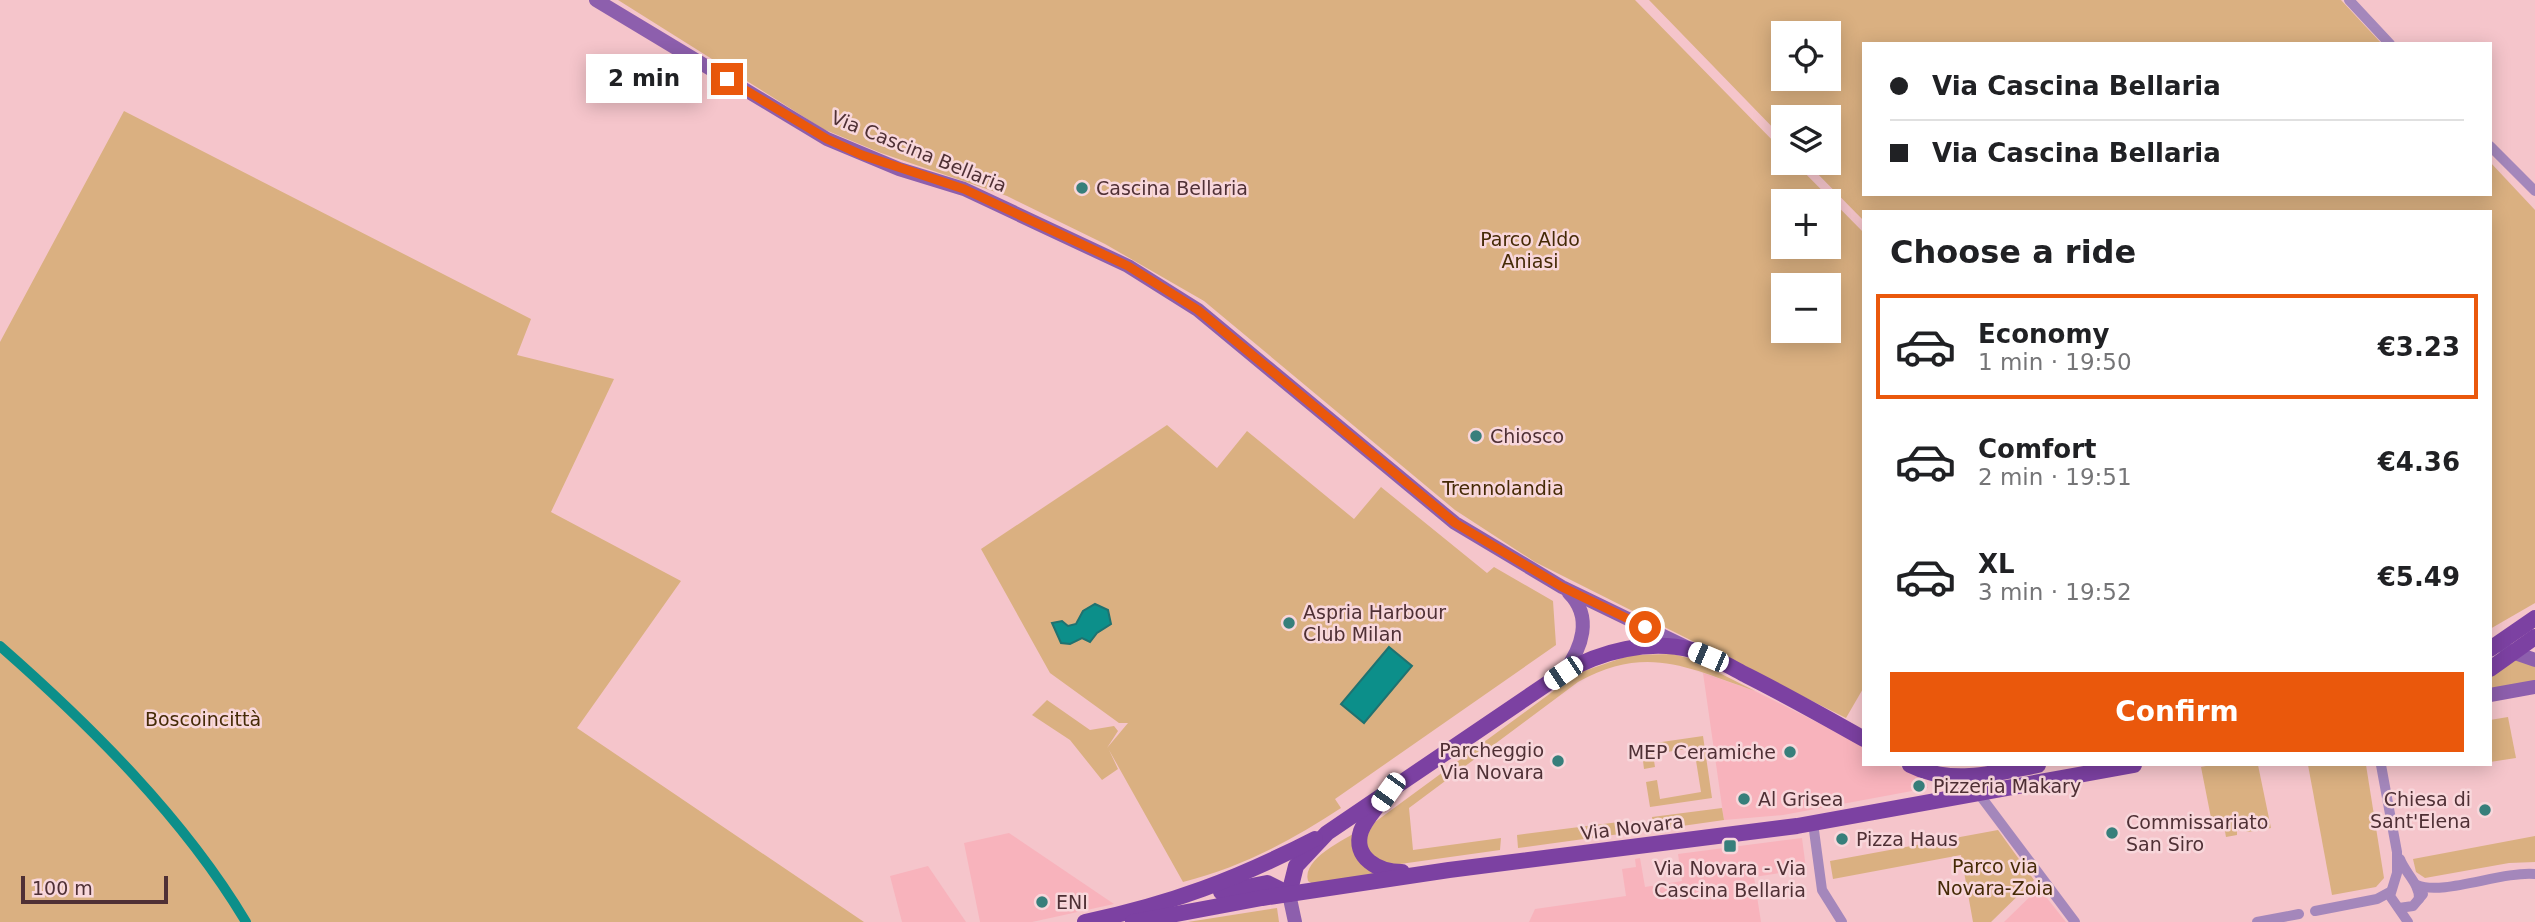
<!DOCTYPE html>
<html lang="en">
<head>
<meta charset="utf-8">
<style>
  :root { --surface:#fff; --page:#f6f6f6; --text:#202124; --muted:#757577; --line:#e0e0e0; --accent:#ea580c }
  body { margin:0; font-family:"DejaVu Sans",sans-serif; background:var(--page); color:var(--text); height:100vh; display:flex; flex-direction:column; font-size:26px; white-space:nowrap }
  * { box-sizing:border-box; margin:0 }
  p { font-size:23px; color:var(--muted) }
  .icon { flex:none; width:38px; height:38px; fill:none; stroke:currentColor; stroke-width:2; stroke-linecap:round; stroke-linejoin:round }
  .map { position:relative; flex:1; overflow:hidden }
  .details { position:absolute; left:1862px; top:210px; width:630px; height:556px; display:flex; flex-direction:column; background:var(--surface); border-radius:0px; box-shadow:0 4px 18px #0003 }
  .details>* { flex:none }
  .hud { position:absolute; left:1862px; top:42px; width:630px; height:154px; border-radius:0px; box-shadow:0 4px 18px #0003; display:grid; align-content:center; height:154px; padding:0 28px; background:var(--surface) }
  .buttons { position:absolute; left:1771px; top:21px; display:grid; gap:14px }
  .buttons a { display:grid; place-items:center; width:70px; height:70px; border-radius:0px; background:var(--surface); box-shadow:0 4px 18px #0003; font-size:35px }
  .scale { position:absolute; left:21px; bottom:18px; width:147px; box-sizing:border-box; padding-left:7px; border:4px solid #4f3035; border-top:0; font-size:19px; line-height:24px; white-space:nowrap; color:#4f3035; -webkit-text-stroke:5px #f8d7db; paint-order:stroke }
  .end { position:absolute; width:32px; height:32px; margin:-16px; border:9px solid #ea580c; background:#fff; box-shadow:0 0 0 4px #fff }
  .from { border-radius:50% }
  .bubble { position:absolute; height:49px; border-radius:0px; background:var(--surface); box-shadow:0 4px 18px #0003; font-size:23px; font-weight:700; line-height:49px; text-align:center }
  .car { position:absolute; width:21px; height:42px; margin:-21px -10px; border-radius:9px; box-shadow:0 0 5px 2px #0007; background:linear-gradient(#fff 24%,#345 0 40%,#fff 0 76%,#345 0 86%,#fff 0) }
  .hud b { display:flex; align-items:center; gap:24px; height:66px; font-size:26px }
  .hud b+b { border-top:2px solid var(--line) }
  .hud i { width:18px; height:18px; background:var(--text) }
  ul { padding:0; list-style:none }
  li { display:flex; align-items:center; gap:21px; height:105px; margin:0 14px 10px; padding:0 14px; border:4px solid transparent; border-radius:0px }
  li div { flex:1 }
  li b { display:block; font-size:26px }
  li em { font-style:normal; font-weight:700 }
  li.selected { border-color:var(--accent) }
  li>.icon { width:63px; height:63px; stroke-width:1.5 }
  h2 { padding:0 28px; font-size:32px; line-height:84px }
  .cta { display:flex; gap:14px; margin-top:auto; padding:14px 28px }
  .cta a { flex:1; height:80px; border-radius:0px; background:var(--accent); color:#fff; font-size:28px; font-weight:700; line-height:80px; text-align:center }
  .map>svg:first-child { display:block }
</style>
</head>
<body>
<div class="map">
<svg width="2535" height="922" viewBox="0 0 2535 922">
  <rect width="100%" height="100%" fill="#f5c5cb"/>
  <!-- built -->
  <g fill="#f8b3bc">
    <path d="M 1703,673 L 1755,691 L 1864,746 L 1864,765 L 1897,765 L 1927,782 L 1928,788 L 1783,815 L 1724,820 Z"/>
    <path d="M 1009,833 L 1114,904 L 1032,922 L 980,922 L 964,843 Z"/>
    <path d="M 1802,838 L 1806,869 L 1754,877 L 1761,922 L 1529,922 L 1535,909 L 1626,896 L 1622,869 L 1636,867 L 1635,859 L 1640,858 L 1645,887 L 1682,881 L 1678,854 Z"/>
    <path d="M 928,866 L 966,922 L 902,922 L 890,876 Z"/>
    <path d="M 2039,888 L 2066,922 L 2004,922 Z"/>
  </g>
  <!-- green -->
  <g fill="#dab081" fill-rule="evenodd">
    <path d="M 618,0 L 1635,0 L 1783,151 L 1783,163 L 1795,163 L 1864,233 L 1864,687 L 1846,718 L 1535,562 L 1455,510 L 1204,301 L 1105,244 L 1007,196 L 881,153 L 823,129 ZM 1783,201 L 1829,201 L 1829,247 L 1783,247 ZM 1783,285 L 1829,285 L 1829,331 L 1783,331 Z"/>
    <path d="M 1649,0 L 2341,0 L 2382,44 L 1864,44 L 1864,194 L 2490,194 L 2490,162 L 2535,210 L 2535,603 L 2490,629 L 2490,212 L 1864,212 L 1864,221 L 1807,163 L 1829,163 L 1829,117 L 1783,117 L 1783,138 ZM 1783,33 L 1829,33 L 1829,79 L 1783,79 Z"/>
    <path d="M 124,111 L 531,319 L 517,355 L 614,379 L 551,512 L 681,581 L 577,728 L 864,922 L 0,922 L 0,342 Z"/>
    <path d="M 1167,425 L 1217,468 L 1247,431 L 1354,519 L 1381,487 L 1487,573 L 1494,567 L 1553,601 L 1556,645 L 1335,799 L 1341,808 C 1291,841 1242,867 1183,882 L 1109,750 L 1118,769 L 1102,780 L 1070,740 L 1032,715 L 1047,700 L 1090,730 L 1114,726 L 1118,731 L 1107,748 L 1128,723 L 1119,723 L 1050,673 L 981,549 Z"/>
    <path d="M 1673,654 L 1692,659 L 1755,691 C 1688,668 1647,644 1578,682 L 1409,808 L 1413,850 L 1501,838 L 1500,850 L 1393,865 L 1380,863 L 1368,852 L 1366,836 L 1375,822 L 1578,673 L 1631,655 Z"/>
    <path d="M 2515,659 L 2535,666 L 2535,681 L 2490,689 L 2490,676 Z"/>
    <path d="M 2508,717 L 2516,758 L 2490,762 L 2490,720 Z"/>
    <path d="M 1703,736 L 1712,798 L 1650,807 L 1646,782 L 1657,780 L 1660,799 L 1701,792 L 1694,748 L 1653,754 L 1655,767 L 1644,769 L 1641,745 Z"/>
    <path d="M 2211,765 L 2258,765 L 2271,828 L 2248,832 L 2241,829 L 2237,831 L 2237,835 L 2226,837 L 2224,826 L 2213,828 L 2201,767 Z"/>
    <path d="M 2308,765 L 2366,765 L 2384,878 L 2376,887 L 2332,895 Z"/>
    <path d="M 1722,808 L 1724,820 L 1654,830 L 1652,817 Z"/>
    <path d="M 1619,822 L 1620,834 L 1518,848 L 1517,835 Z"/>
    <path d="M 1361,829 L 1379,875 L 1313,884 L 1308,881 C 1302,858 1345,840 1361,829 Z"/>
    <path d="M 1998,830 L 2034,880 L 1991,922 L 1973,922 L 1961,855 L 1833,879 L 1830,861 Z"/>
    <path d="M 2535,836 L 2535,862 L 2509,863 L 2425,878 L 2416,872 L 2413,859 Z"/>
    <path d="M 1277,908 L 1279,922 L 1188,922 L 1194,921 Z"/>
  </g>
  <!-- water -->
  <g fill="#0c8f8a" stroke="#207270" stroke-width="2">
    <path d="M 1095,604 L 1108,610 L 1111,624 L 1097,633 L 1090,642 L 1082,638 L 1070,644 L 1061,643 L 1052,623 L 1062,621 L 1068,626 L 1076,624 L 1083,611 Z"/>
    <path d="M 1389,647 L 1412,666 L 1364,723 L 1341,704 Z"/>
  </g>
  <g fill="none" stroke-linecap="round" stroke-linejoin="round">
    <!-- canal -->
    <path stroke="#0c8f8a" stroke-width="10" d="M 0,646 C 90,725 184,818 246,922"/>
    <!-- street -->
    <g stroke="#a487bb" stroke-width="10">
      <path d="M 2349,0 L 2390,44"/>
      <path d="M 2490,146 L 2535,191"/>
      <path d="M 2381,765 L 2397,852 L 2397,873 L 2390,896 L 2408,922"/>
      <path d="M 1979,794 L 2075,922"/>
      <path d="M 1813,823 L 1822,890 L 1842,922"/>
      <path d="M 2400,859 C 2405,873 2420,884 2419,899"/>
      <path d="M 2417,885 C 2442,896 2502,871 2535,874"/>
      <path d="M 2399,908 L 2413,906 L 2423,894"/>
      <path d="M 2315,911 L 2377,899 L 2390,892"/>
      <path d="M 2257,922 L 2299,914"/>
    </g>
    <!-- secondary -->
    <g stroke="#8d5fad" stroke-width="14">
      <path d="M 596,0 L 827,139 L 899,169 L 964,189 L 1128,266 L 1198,310 L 1455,523 L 1562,587 L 1686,647"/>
      <path d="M 2506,650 L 2535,660"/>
      <path d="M 1564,672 C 1582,648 1593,617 1569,593"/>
      <path d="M 2490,695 L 2535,687"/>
      <path d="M 1289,894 L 1295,922"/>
    </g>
    <!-- primary -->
    <g stroke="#7c41a2" stroke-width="16">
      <path d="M 2490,649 L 2535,618"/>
      <path d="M 2490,669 L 2535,637"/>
      <path d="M 1910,765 C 1951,786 1995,773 2038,765"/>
      <path d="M 1380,802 C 1374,811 1365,820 1361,831 C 1352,858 1379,872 1402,872"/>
      <path d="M 1221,892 L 1267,883 L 1289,894"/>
      <path d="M 1289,894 L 1296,866 L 1327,833 L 1563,673 C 1601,651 1649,639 1692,650 C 1711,655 1729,666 1746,675 C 1786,695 1825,717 1864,739"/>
      <path d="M 1085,922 C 1171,904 1237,879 1315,839"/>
      <path d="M 1133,922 L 1262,898 L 1449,870 L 1797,826 L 2134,765"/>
    </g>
  </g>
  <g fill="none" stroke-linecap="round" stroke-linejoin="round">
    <!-- route -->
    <path stroke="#ea580c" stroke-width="9" d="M 727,79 L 827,139 L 862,155 L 964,189 L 1128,266 L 1198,310 L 1455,523 L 1562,587 L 1645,627"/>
  </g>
  <!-- markers -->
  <g fill="#377f7b" stroke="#f8d7db" stroke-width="2.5">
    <circle cx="1082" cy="188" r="7"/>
    <circle cx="1476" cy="436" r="7"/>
    <circle cx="1289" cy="623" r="7"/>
    <circle cx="1790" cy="752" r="7"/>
    <circle cx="1558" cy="761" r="7"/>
    <circle cx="1919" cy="786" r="7"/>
    <circle cx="1744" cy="799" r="7"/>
    <circle cx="2485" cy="810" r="7"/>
    <circle cx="2112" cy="833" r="7"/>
    <circle cx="1842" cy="839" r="7"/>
    <rect x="1723" y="839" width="14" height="14" rx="3.5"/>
    <circle cx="1042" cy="902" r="7"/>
  </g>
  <g text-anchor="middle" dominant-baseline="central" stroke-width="5" stroke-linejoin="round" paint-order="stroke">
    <!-- street labels -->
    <g font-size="19" fill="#4f3035" stroke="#f8d7db">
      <text transform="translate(919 151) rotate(22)">Via Cascina Bellaria</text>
      <text transform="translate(1632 827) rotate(-7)">Via Novara</text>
    </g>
    <!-- poi labels -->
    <g font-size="19" fill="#4f3035" stroke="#f8d7db" text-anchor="start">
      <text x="1096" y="188">Cascina Bellaria</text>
      <text x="1490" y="436">Chiosco</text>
      <text x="1303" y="612">Aspria Harbour<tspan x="1303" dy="22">Club Milan</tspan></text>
      <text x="1544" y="750" text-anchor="end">Parcheggio<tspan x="1544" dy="22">Via Novara</tspan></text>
      <text x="1776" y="752" text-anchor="end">MEP Ceramiche</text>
      <text x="1933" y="786">Pizzeria Makary</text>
      <text x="1758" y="799">Al Grisea</text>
      <text x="2471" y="799" text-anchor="end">Chiesa di<tspan x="2471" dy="22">Sant'Elena</tspan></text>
      <text x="2126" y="822">Commissariato<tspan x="2126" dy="22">San Siro</tspan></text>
      <text x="1856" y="839">Pizza Haus</text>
      <text x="1730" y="868" text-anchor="middle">Via Novara - Via<tspan x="1730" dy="22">Cascina Bellaria</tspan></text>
      <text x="1056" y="902">ENI</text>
    </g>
    <!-- park labels -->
    <g font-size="19" fill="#452a06" stroke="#f8d7db">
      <text x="1530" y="239">Parco Aldo<tspan x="1530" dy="22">Aniasi</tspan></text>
      <text x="1503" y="488">Trennolandia</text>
      <text x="203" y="719">Boscoincittà</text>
      <text x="1995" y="866">Parco via<tspan x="1995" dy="22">Novara-Zoia</tspan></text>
    </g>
  </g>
</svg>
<div class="buttons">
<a><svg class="icon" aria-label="locate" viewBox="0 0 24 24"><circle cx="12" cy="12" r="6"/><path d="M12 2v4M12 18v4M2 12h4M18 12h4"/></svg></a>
<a><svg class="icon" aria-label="layers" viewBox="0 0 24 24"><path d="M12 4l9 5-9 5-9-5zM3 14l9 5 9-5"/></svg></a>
<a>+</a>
<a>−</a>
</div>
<div class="scale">100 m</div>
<i class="end from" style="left:1645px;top:627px"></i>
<i class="end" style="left:727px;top:79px"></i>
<div class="bubble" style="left:586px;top:54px;width:116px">2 min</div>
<i class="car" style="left:1708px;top:657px;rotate:293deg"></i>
<i class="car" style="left:1563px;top:673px;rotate:236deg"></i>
<i class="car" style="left:1388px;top:792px;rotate:216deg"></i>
<div class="hud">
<b><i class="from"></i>Via Cascina Bellaria</b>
<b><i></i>Via Cascina Bellaria</b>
</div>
<section class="details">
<h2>Choose a ride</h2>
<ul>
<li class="selected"><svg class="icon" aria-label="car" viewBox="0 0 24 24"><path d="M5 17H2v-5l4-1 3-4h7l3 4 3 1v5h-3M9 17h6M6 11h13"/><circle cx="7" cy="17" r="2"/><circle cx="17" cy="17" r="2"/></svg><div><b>Economy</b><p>1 min · 19:50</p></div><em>€3.23</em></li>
<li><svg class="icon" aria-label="car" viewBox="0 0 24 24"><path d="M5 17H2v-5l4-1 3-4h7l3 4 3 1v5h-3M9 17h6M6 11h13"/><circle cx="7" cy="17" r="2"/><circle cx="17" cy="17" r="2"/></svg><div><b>Comfort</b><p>2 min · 19:51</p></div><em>€4.36</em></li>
<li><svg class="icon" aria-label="car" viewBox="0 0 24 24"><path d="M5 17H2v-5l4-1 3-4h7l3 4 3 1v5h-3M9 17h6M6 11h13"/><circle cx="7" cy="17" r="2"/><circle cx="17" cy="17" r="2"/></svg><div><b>XL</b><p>3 min · 19:52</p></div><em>€5.49</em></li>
</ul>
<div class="cta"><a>Confirm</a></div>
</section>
</div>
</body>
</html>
